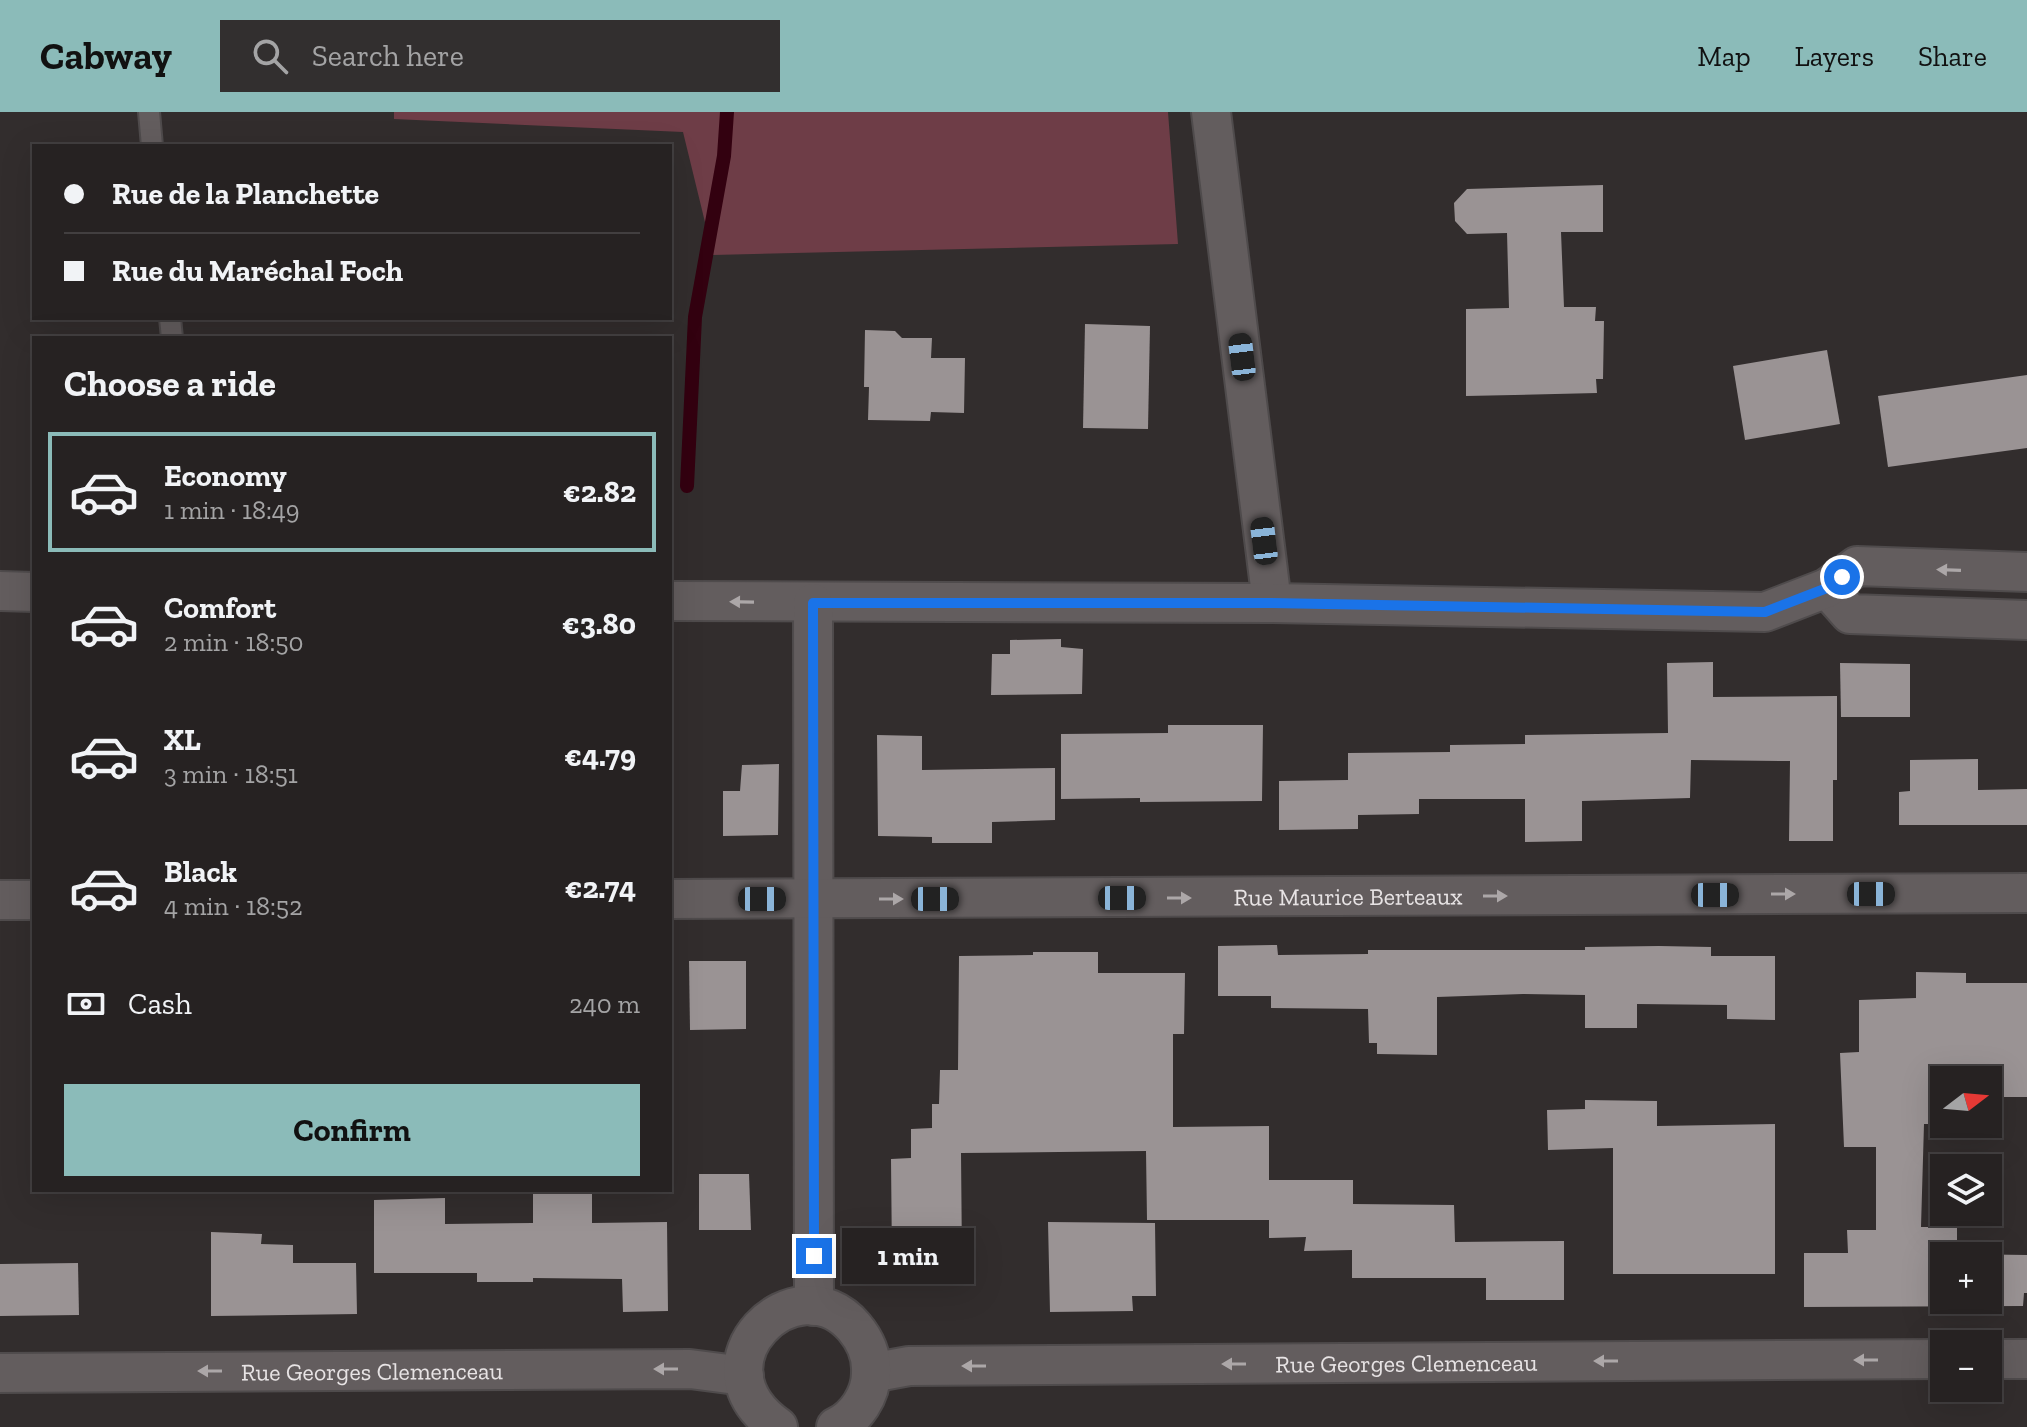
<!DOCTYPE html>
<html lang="en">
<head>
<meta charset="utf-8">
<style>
  :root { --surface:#262222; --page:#322f2f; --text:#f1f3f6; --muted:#a4a4a5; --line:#423f40; --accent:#8bbbb9 }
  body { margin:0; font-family:"Zilla Slab",serif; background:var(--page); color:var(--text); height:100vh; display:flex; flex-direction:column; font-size:30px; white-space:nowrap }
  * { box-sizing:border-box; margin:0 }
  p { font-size:26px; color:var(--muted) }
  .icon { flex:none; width:44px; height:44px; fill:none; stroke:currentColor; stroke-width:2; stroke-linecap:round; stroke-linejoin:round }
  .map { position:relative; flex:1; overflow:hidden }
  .sheet { position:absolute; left:32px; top:224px; width:640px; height:856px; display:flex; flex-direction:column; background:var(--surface); border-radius:0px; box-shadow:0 8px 32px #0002,0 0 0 2px var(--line) }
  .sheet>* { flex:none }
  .guide { position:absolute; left:32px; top:32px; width:640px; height:176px; border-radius:0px; box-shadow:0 8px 32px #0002,0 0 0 2px var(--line); display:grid; align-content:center; height:176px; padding:0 32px; background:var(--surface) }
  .needle { width:52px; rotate:74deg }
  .controls { position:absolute; left:1930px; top:954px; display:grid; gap:16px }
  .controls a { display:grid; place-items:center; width:72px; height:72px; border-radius:0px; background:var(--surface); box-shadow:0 8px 32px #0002,0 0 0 2px var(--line); font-size:40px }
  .end { position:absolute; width:36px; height:36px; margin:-18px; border:10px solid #1a73e8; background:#fff; box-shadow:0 0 0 4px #fff }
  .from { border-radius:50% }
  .bubble { position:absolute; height:56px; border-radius:0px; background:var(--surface); box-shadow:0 8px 32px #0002,0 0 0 2px var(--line); font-size:26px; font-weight:800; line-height:56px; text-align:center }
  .car { position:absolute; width:24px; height:48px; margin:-24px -12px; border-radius:10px; box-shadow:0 0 6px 2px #0007; background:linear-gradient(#222 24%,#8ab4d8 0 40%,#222 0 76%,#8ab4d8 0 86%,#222 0) }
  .guide b { display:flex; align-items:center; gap:28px; height:76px; font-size:30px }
  .guide b+b { border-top:2px solid var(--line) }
  .guide i { width:20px; height:20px; background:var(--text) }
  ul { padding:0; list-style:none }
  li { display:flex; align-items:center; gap:24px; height:120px; margin:0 16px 12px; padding:0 16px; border:4px solid transparent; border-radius:0px }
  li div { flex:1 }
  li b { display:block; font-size:30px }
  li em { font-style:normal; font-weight:800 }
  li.active { border-color:var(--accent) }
  li>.icon { width:72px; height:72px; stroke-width:1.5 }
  h2 { padding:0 32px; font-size:36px; line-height:96px }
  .pay { display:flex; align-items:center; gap:20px; height:88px; padding:0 32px; font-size:30px }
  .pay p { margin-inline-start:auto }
  .action { display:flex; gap:16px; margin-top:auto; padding:16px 32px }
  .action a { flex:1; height:92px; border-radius:0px; background:var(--accent); color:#111; font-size:32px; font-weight:800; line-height:92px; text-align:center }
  header { display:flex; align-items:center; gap:48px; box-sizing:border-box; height:112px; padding:0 40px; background:var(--accent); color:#111 }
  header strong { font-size:38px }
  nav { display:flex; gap:44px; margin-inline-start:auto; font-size:28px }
  .search { width:560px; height:72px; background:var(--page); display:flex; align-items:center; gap:20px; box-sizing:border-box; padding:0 28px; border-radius:0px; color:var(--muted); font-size:30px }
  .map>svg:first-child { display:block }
</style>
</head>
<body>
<header>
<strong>Cabway</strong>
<div class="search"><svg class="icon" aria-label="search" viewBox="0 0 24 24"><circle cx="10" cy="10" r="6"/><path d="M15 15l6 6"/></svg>Search here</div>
<nav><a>Map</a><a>Layers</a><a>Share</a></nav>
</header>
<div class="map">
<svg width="2027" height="1315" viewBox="0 0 2027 1315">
  <rect width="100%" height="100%" fill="#322d2d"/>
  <!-- green -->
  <path fill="#6e3d47" d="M 394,0 L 1168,0 L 1178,132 L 713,143 L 683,20 L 394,7 Z"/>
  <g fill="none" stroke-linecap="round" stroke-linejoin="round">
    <!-- stream -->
    <path stroke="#330110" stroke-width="14" d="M 687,374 L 695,205 L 724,44 L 727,0"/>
  </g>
  <!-- building -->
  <g fill="#9a9394" fill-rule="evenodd">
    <path d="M 1603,73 L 1603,120 L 1561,120 L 1564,195 L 1596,195 L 1595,209 L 1604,209 L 1603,267 L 1596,267 L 1597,281 L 1466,284 L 1466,197 L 1509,196 L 1507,121 L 1467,122 L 1455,109 L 1454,91 L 1467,77 Z"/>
    <path d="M 1085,212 L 1150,214 L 1148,317 L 1083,316 Z"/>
    <path d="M 865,218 L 895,219 L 902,226 L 932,226 L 931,246 L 965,246 L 964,301 L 931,300 L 930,309 L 868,308 L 869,275 L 864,275 Z"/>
    <path d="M 1827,238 L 1840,312 L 1745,328 L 1733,254 Z"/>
    <path d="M 2027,263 L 2027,336 L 1888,355 L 1878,284 Z"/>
    <path d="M 1061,527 L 1061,535 L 1083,537 L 1082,582 L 991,583 L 992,542 L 1010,542 L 1010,528 Z"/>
    <path d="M 1713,550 L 1713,585 L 1837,584 L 1837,668 L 1833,668 L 1833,729 L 1789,729 L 1790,649 L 1691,648 L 1690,686 L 1582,689 L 1582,729 L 1525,730 L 1525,687 L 1419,687 L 1419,702 L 1358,703 L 1358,717 L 1279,718 L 1279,669 L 1348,668 L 1348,641 L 1450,640 L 1450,633 L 1525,632 L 1525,623 L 1668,621 L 1667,551 Z"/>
    <path d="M 1840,551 L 1910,552 L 1910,605 L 1841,605 Z"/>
    <path d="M 1168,613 L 1263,613 L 1262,689 L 1140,690 L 1140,686 L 1061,687 L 1061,622 L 1168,621 Z"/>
    <path d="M 877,623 L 922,624 L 922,658 L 1055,656 L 1055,708 L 992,710 L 992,731 L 932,731 L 932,725 L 878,724 Z"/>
    <path d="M 1978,647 L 1978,678 L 2027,677 L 2027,713 L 1899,713 L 1899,680 L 1910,679 L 1910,648 Z"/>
    <path d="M 779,652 L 778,723 L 723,724 L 723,679 L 740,679 L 742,653 Z"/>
    <path d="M 1277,833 L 1278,843 L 1368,842 L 1368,838 L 1585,838 L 1585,835 L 1659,834 L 1711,835 L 1711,844 L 1775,844 L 1775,908 L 1727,907 L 1727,893 L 1637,892 L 1637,916 L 1585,916 L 1585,883 L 1523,882 L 1437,885 L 1437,943 L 1377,942 L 1377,931 L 1369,931 L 1368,897 L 1271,896 L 1271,884 L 1218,884 L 1218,834 Z"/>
    <path d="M 1033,840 L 1098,840 L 1098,861 L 1185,861 L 1184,922 L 1173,922 L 1173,1015 L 1269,1014 L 1269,1068 L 1353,1068 L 1353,1092 L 1454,1093 L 1455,1130 L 1564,1129 L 1564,1188 L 1486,1188 L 1486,1166 L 1352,1166 L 1352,1138 L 1304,1139 L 1306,1125 L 1269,1126 L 1269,1108 L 1147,1108 L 1146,1039 L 961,1041 L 962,1148 L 892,1149 L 891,1047 L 911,1046 L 911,1017 L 932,1016 L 932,992 L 939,992 L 940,958 L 958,958 L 959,844 L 1033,843 Z"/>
    <path d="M 689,849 L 746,849 L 746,917 L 690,918 Z"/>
    <path d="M 1916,860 L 1966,861 L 1966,871 L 2027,871 L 2027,985 L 1988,985 L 1988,968 L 1944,968 L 1944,1012 L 1957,1012 L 1924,1012 L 1921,1115 L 1957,1115 L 1957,1142 L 2027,1143 L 2027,1181 L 2024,1181 L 2023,1194 L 1804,1195 L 1804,1141 L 1848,1141 L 1847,1118 L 1876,1118 L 1876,1035 L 1844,1035 L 1840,941 L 1859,940 L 1859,888 L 1916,886 ZM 1944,1144 L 1988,1144 L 1988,1188 L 1944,1188 Z"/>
    <path d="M 1585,988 L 1657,989 L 1657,1014 L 1775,1012 L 1775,1162 L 1613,1162 L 1613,1036 L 1548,1038 L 1547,998 L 1585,997 Z"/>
    <path d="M 699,1062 L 749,1062 L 751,1118 L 699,1118 Z"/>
    <path d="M 533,1078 L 592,1078 L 592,1111 L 667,1110 L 668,1199 L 623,1200 L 622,1167 L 533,1166 L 533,1170 L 477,1170 L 477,1161 L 374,1161 L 374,1088 L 445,1086 L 445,1112 L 533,1111 Z"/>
    <path d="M 1048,1110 L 1155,1111 L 1156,1184 L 1132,1184 L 1133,1199 L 1050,1200 Z"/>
    <path d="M 211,1120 L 262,1122 L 261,1132 L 293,1133 L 293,1151 L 356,1151 L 357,1202 L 211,1204 Z"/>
    <path d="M 78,1151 L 79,1203 L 0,1204 L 0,1152 Z"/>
  </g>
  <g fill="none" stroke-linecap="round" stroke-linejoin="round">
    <!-- lane casing -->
    <g stroke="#4f4b4c" stroke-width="24">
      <g id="lane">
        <path d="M 149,0 L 152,34"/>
        <path d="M 170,206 L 172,226"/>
      </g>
    </g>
    <!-- street casing -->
    <g stroke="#4f4b4c" stroke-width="42">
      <g id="street">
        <path d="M 1211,0 L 1272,491"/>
        <path d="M 1827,476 L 1850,502 L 2027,508"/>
        <path d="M 0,479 L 34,480"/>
        <path d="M 670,489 L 1272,491 L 1765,500 L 1827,476 L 1857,454 L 2027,460"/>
        <path d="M 813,491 L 814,1194"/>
        <path id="s1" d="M 670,787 L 2027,781"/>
        <path d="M 0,788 L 34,788"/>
        <path d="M 1988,1247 L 2027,1247"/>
        <path id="s2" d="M 0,1261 L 690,1257 L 744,1264"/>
        <path id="s3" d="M 871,1261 L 909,1254 L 1944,1247"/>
        <path d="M 778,1315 C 687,1251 797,1148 854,1215 C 865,1228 872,1244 871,1261 C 871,1283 856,1306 836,1315"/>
      </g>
    </g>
    <!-- lane -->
    <use href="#lane" stroke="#635d5e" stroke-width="20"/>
    <!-- street -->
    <use href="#street" stroke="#635d5e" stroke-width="38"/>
  </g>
  <!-- one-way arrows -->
  <defs><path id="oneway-solid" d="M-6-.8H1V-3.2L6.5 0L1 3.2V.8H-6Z" transform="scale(2)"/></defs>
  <g fill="#aca7a8">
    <use href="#oneway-solid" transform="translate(1949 458) rotate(-178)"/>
    <use href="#oneway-solid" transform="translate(742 490) rotate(-179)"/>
    <use href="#oneway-solid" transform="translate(1783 782)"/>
    <use href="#oneway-solid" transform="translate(1495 784)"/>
    <use href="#oneway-solid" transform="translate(1179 786)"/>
    <use href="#oneway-solid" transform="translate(891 787)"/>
    <use href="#oneway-solid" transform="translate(1866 1248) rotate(180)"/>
    <use href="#oneway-solid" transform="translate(1606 1249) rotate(180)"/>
    <use href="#oneway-solid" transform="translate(1234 1252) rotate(180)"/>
    <use href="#oneway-solid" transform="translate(974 1254) rotate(180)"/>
    <use href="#oneway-solid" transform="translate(666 1257) rotate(180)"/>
    <use href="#oneway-solid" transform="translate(210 1259) rotate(180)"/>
  </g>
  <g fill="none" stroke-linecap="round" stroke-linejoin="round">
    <!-- route -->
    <path stroke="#1a73e8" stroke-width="10" d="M 814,1144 L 813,491 L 1272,491 L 1765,500 L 1827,476 L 1842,465"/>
  </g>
  <g text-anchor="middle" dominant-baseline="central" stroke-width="8" stroke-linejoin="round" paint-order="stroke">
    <!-- street labels -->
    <g font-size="24" fill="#e7e3e4" stroke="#322d2d">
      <text stroke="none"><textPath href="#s1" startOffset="678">Rue Maurice Berteaux</textPath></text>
      <text stroke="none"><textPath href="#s3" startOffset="536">Rue Georges Clemenceau</textPath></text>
      <text stroke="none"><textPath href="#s2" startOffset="372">Rue Georges Clemenceau</textPath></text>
    </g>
  </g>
</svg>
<div class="controls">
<a><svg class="needle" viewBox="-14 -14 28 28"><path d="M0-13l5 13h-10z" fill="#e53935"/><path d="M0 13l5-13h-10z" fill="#a4a4a5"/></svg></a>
<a><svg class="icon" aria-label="layers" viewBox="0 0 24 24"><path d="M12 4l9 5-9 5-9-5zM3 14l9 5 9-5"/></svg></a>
<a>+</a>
<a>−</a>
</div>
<i class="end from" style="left:1842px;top:465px"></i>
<i class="end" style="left:814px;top:1144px"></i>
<div class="bubble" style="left:842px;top:1116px;width:132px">1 min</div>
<i class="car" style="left:1242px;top:245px;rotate:353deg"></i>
<i class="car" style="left:1264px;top:429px;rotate:353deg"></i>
<i class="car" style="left:1871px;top:782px;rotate:90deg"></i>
<i class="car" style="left:1715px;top:783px;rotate:90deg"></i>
<i class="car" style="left:1122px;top:786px;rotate:90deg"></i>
<i class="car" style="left:762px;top:787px;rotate:90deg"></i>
<i class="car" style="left:935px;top:787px;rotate:90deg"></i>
<div class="guide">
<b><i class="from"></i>Rue de la Planchette</b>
<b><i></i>Rue du Maréchal Foch</b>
</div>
<section class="sheet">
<h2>Choose a ride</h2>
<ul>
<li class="active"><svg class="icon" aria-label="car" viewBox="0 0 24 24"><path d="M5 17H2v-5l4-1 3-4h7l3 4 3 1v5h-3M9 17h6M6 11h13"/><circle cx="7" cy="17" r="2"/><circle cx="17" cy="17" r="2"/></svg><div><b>Economy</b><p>1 min · 18:49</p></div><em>€2.82</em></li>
<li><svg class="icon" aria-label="car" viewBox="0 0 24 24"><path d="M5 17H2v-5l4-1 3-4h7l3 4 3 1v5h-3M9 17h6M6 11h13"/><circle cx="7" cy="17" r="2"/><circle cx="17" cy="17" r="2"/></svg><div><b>Comfort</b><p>2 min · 18:50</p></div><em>€3.80</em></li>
<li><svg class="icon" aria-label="car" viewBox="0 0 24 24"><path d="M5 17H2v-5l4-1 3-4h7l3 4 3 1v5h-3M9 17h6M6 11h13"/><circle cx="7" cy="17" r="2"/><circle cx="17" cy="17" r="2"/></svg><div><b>XL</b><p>3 min · 18:51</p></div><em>€4.79</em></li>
<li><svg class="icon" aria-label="car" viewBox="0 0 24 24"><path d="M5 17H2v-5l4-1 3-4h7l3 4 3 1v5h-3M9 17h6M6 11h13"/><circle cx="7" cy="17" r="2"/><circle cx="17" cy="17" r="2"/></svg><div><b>Black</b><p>4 min · 18:52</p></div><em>€2.74</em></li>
</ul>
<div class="pay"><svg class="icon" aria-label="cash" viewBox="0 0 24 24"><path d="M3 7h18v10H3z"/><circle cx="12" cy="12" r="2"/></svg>Cash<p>240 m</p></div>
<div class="action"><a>Confirm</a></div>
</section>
</div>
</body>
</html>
